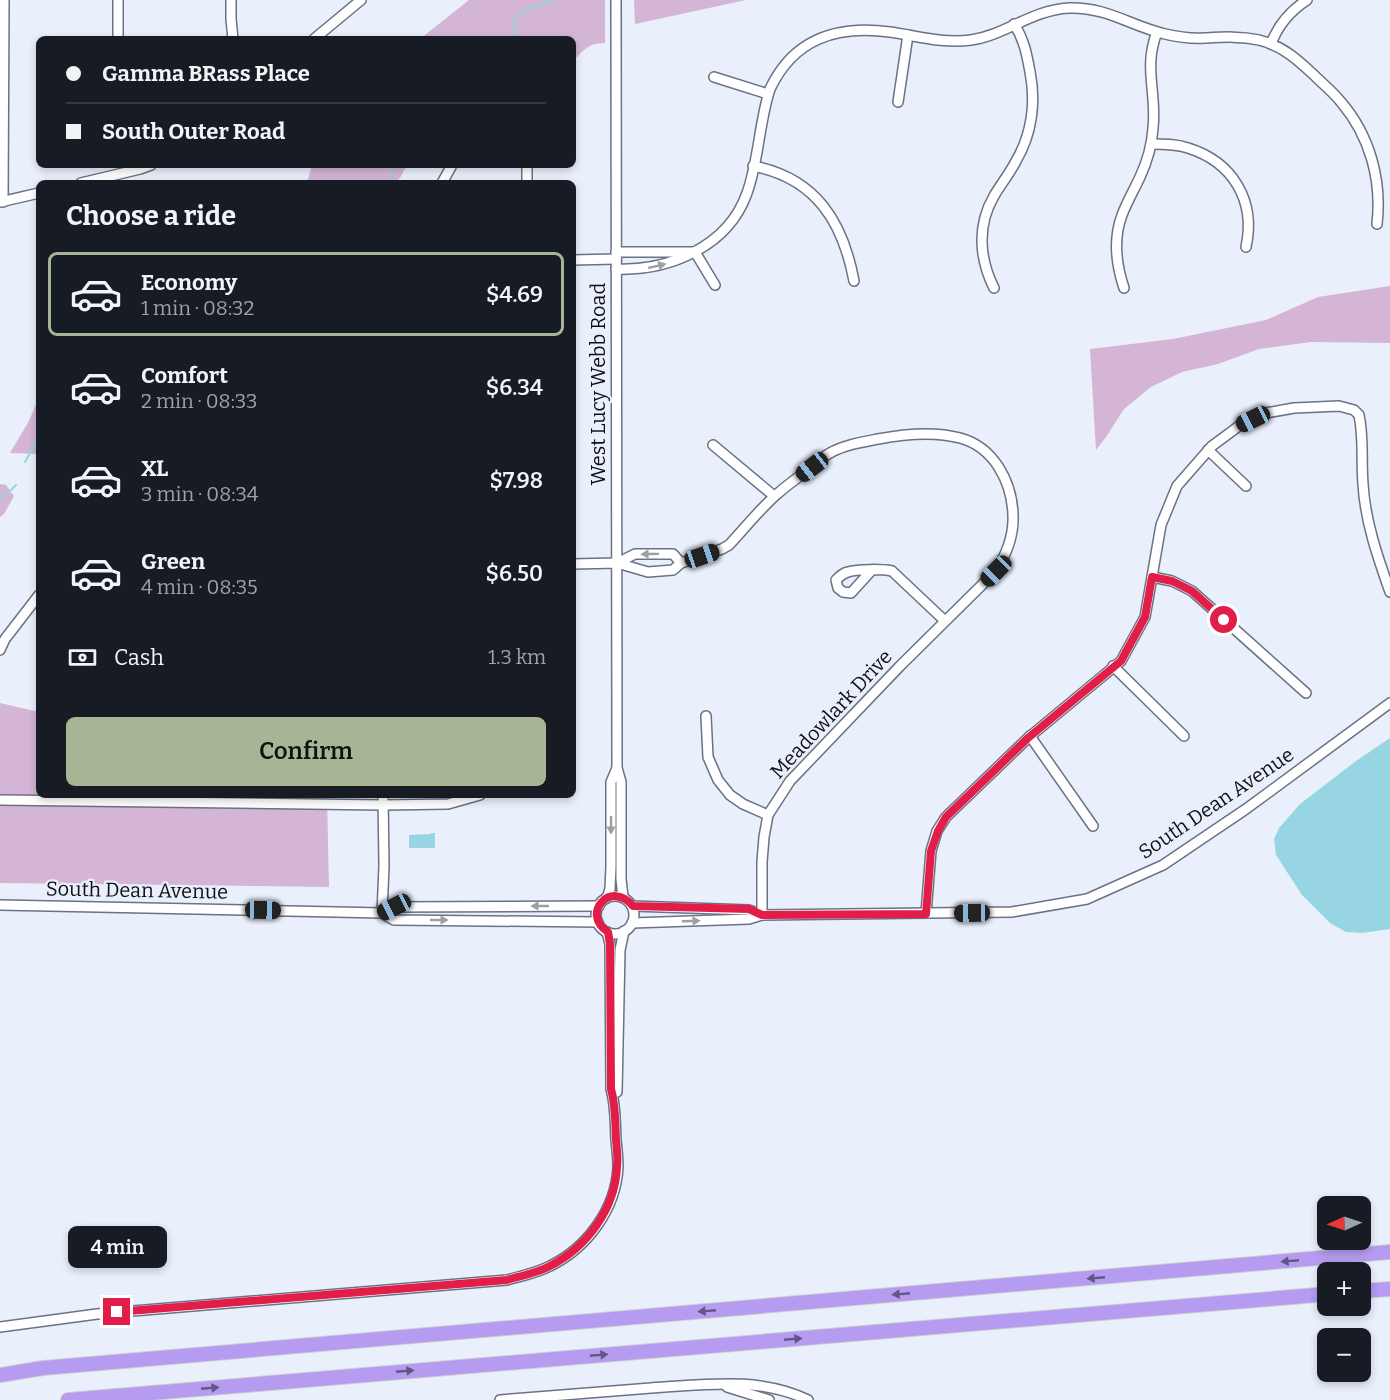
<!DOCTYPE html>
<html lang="en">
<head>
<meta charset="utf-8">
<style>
  :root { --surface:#171b24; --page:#20242c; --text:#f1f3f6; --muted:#9ea1a6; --line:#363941; --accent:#a5b596 }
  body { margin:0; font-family:Bitter,serif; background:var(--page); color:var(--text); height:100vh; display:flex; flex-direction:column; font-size:22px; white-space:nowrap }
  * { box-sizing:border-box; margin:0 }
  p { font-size:20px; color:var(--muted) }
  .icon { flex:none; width:33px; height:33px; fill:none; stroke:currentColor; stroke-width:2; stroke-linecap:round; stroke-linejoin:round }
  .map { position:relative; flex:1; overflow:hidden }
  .drawer { position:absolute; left:36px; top:180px; width:540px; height:618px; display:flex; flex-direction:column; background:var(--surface); border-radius:9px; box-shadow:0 3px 9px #0003 }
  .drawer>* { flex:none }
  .top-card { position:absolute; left:36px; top:36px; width:540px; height:132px; border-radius:9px; box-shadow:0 3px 9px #0003; display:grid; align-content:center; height:132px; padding:0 30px; background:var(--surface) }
  .needle { width:39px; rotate:267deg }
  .tools { position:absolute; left:1317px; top:1196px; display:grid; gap:12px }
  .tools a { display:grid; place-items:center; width:54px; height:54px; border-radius:9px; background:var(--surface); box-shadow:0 3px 9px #0003; font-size:30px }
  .end { position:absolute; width:27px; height:27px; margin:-14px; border:8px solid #e11d48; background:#fff; box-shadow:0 0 0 3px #fff }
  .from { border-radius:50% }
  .bubble { position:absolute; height:42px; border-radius:9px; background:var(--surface); box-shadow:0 3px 9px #0003; font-size:20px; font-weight:600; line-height:42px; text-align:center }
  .car { position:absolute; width:18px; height:36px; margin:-18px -9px; border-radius:8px; box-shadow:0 0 4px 2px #0007; background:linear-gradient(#222 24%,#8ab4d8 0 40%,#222 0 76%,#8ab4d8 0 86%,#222 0) }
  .top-card b { display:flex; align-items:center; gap:21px; height:57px; font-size:22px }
  .top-card b+b { border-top:2px solid var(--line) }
  .top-card i { width:15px; height:15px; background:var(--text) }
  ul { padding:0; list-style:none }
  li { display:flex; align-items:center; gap:18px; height:84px; margin:0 12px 9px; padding:0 18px; border:3px solid transparent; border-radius:9px }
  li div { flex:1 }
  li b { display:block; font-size:22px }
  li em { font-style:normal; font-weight:600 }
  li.active { border-color:var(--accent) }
  li>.icon { width:54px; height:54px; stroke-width:1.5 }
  h2 { padding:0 30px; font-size:27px; line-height:72px }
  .pay { display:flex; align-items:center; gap:15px; height:66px; padding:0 30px; font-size:22px }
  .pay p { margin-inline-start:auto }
  .cta { display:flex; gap:12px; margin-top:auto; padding:12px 30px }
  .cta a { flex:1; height:69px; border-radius:9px; background:var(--accent); color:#111; font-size:24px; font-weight:600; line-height:69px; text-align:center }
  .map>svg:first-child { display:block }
</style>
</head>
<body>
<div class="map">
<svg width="1390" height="1400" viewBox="0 0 1390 1400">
  <rect width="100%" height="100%" fill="#eaeffc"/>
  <!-- green -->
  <g fill="#d4b5d5">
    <path d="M 469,0 L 605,0 L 605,43 C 592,43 586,47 577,57 L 573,57 L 573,39 L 420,39 Z"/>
    <path d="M 634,0 L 746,0 L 635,24 Z"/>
    <path d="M 312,165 L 407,165 L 400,178 L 394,183 L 307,183 Z"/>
    <path d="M 1390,286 L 1390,343 L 1311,342 L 1259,349 L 1218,364 L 1182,372 L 1151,387 L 1124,409 L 1106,437 L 1096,450 L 1090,349 L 1173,339 L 1266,320 L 1318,297 Z"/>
    <path d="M 39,397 L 39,454 L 10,453 L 29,421 Z"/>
    <path d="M 0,484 L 6,485 L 14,496 L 4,514 L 0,517 Z"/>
    <path d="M 0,703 L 39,712 L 39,795 L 327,795 L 329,887 L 0,883 Z"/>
  </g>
  <!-- water -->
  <g fill="#97d5e3">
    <path d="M 1390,738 L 1390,929 L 1362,933 L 1346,932 L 1330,923 L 1302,895 L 1276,855 L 1274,839 L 1279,828 L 1300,804 L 1356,761 Z"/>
    <path d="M 431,833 L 435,833 L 435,848 L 409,848 L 409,835 L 431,834 Z"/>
  </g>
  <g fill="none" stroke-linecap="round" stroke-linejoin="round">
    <!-- stream -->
    <g stroke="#97d5e3" stroke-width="2">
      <path d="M 519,39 L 514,29 L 515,18 L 528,9 L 553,0"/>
      <path d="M 387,183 L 392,175 L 390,165"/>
      <path d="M 39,415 L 37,421 L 39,429"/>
      <path d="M 25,462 L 36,442 L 39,440"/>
      <path d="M 0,498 L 11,490 L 16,485"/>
    </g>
    <!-- minor casing -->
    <g stroke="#6b7285" stroke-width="12">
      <g id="minor">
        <path d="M 118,0 L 118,39"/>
        <path d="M 231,0 L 231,19 L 233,39"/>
        <path d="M 616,0 L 617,768 L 621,782 L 621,879 L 623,897"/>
        <path d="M 314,39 L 361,0"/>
        <path d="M 1271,44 C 1278,25 1290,11 1307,0"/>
        <path d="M 714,77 L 768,94"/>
        <path d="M 898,102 L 908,35"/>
        <path d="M 1151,144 C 1164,144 1176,144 1188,148 C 1233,162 1256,201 1246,247"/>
        <path d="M 527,165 L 527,183"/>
        <path d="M 753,166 C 816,178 843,222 854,281"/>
        <path d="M 81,183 L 140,169 L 151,165"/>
        <path d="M 442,183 L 452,165"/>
        <path d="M 0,202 L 39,193"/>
        <path d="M 3,202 L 4,0"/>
        <path d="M 616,252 L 693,252"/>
        <path d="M 695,252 L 715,285"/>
        <path d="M 573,260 L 616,259"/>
        <path d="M 616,269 C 669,271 728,247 747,193 C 759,160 759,122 770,89 C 794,38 837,25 890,32 C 917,36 944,44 971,40 C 1006,35 1031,10 1069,8 C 1108,7 1130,26 1165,34 C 1178,37 1192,39 1205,38 C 1224,37 1241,36 1259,40 C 1283,46 1298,60 1315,76 C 1324,85 1333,92 1341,102 C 1370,136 1382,180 1377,224"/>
        <path d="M 994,288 C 979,258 977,225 994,196 C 1001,184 1010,173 1016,161 C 1032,134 1036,102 1030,72 C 1027,55 1024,39 1014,24"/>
        <path d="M 1124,288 C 1116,264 1113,239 1122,215 C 1127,202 1134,190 1140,177 C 1147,162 1152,145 1153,128 C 1157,92 1143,68 1157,32"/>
        <path d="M 713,445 L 774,496"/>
        <path d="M 1208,450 L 1246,486"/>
        <path d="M 617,563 L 635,554 L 673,554 L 681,563"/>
        <path d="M 573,564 L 617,563 L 648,572 L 673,570 L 681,563 L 722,549 L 729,545 C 744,529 759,510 776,495 C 786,486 797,478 808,470 C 815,464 822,457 830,453 C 844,445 862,442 878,439 C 904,434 934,431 960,438 C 994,447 1012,482 1013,515 C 1014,535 1006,555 996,571 L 900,666 L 790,781 L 768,815 L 764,837 L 762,862 L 762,915"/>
        <path d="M 871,571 L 851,593 L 843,592 L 838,588 L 836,580 C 840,576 843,573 848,572 C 858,569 882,569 892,571 L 945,621"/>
        <path d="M 1152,577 L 1172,581 L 1192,591 L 1306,693"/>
        <path d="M 0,650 L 5,639 L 39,595"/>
        <path d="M 1113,666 L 1184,736"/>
        <path d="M 706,716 L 708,757 L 718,780 L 730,795 L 743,804 L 768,815"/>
        <path d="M 1030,736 L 1093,826"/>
        <path d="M 0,800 L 383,805 L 448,804 L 480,795"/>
        <circle cx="615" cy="915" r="19"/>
        <path d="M 607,898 L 610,889 L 611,867 L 611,782 L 617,768"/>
        <path d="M 0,905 L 382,913 L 394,907 L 599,906"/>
        <path d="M 632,906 L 749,910 L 762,915"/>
        <path d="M 382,913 L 394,920 L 598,922"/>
        <path d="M 382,913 L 384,866 L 383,795"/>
        <path d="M 926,913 L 931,851 L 937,831 L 946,817 L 1028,738 L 1121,661 L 1145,617 L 1161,525 L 1177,486 L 1212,446 L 1239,426 L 1266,413 L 1294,408 L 1339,406 L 1354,410 L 1359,415 C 1364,438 1361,461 1363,484 C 1365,521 1378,558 1390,592"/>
        <path d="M 632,923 L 749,919 L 762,915 L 1012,912 L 1087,899 L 1163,865 L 1246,809 L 1390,703"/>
        <path d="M 617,1092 L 620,950 L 624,931"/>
        <path d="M 0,1327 L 97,1314 L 507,1280 C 521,1276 537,1273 550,1266 C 587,1248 616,1209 618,1167 C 618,1158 617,1149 616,1140 C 615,1123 616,1106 611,1089 L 610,944 L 607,932"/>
        <path d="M 727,1387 L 769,1400"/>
        <path d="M 500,1400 C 550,1396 600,1392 651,1388 C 704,1385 759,1376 808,1400"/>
      </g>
    </g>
    <!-- highway casing -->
    <g stroke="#cfcfd1" stroke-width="16">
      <g id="highway">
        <path d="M 1360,1291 L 1390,1289"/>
        <path d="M 0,1375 L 43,1368 L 1390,1252"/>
        <path d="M 68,1400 L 1328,1294"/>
      </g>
    </g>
    <!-- minor -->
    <use href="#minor" stroke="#fff" stroke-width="9"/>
    <!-- highway -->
    <use href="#highway" stroke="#b59cf1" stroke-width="14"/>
  </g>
  <!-- one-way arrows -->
  <defs><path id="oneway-solid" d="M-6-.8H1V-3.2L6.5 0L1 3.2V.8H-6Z" transform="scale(1.5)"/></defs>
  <g fill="#9f9fa2">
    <use href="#oneway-solid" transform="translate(657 266) rotate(-13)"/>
    <use href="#oneway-solid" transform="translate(650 554) rotate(179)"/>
    <use href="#oneway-solid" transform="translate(611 825) rotate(90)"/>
    <use href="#oneway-solid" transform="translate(540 906) rotate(180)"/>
    <use href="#oneway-solid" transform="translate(439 920)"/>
    <use href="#oneway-solid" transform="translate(691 921) rotate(-2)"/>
  </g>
  <g fill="#625684">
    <use href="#oneway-solid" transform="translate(1290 1261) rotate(175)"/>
    <use href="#oneway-solid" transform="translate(1096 1278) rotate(175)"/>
    <use href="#oneway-solid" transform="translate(901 1294) rotate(175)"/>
    <use href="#oneway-solid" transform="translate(707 1311) rotate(175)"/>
    <use href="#oneway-solid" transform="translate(793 1339) rotate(-5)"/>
    <use href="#oneway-solid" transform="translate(599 1355) rotate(-5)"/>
    <use href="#oneway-solid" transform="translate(405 1371) rotate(-5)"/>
    <use href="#oneway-solid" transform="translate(210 1388) rotate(-5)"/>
  </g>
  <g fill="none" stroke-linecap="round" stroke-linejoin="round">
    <!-- route -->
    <path stroke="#e11d48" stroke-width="8" d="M 117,1312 L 507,1280 C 521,1276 537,1273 550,1266 C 587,1247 615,1209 617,1167 C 618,1158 617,1149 616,1140 C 615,1123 616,1106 611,1089 L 610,944 L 608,932 C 580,914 611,879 633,906 L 749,909 L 762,915 L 926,914 L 931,851 L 938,831 L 946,817 L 1028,738 L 1121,661 L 1145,617 L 1152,577 L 1172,581 L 1192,591 L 1224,620"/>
  </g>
  <g text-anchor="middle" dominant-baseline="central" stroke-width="4.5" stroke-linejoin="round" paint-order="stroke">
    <!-- street labels -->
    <g font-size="20" fill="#0e1017" stroke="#eaeffc">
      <text transform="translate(598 384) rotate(-90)">West Lucy Webb Road</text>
      <text transform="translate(831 714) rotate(-47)">Meadowlark Drive</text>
      <text transform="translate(1216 803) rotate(-34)">South Dean Avenue</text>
      <text transform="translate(137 890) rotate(1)">South Dean Avenue</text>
    </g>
  </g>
</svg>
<div class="tools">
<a><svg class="needle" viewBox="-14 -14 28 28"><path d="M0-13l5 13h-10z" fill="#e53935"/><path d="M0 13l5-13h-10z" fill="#9ea1a6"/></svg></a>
<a>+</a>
<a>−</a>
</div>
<i class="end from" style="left:1224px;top:620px"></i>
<i class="end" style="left:117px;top:1312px"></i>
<div class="bubble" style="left:68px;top:1226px;width:99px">4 min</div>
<i class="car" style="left:1253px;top:419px;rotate:244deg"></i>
<i class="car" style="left:812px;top:467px;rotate:232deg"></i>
<i class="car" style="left:702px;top:556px;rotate:71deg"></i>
<i class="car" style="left:996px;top:571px;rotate:225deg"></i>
<i class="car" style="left:394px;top:907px;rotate:243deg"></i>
<i class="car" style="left:263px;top:910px;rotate:91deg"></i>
<i class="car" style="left:972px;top:913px;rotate:269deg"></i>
<div class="top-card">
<b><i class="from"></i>Gamma BRass Place</b>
<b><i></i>South Outer Road</b>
</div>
<section class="drawer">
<h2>Choose a ride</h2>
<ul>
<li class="active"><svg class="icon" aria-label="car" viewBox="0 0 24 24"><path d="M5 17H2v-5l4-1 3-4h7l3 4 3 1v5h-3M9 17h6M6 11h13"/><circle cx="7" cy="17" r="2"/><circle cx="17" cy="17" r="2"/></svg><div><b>Economy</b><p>1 min · 08:32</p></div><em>$4.69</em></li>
<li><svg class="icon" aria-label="car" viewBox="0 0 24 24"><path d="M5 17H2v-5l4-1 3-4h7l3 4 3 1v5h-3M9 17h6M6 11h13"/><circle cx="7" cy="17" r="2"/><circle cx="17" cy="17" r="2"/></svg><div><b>Comfort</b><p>2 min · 08:33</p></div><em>$6.34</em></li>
<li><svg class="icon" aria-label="car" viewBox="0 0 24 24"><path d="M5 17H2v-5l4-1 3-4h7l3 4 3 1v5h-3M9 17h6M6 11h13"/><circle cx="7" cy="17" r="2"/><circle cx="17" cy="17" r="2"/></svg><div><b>XL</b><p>3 min · 08:34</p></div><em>$7.98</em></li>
<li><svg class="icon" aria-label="car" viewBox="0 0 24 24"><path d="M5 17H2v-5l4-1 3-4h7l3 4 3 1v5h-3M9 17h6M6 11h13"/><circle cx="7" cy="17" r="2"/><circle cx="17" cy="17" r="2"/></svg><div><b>Green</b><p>4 min · 08:35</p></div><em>$6.50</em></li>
</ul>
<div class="pay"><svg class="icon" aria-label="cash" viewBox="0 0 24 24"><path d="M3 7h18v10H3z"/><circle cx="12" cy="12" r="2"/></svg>Cash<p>1.3 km</p></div>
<div class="cta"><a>Confirm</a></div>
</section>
</div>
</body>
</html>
